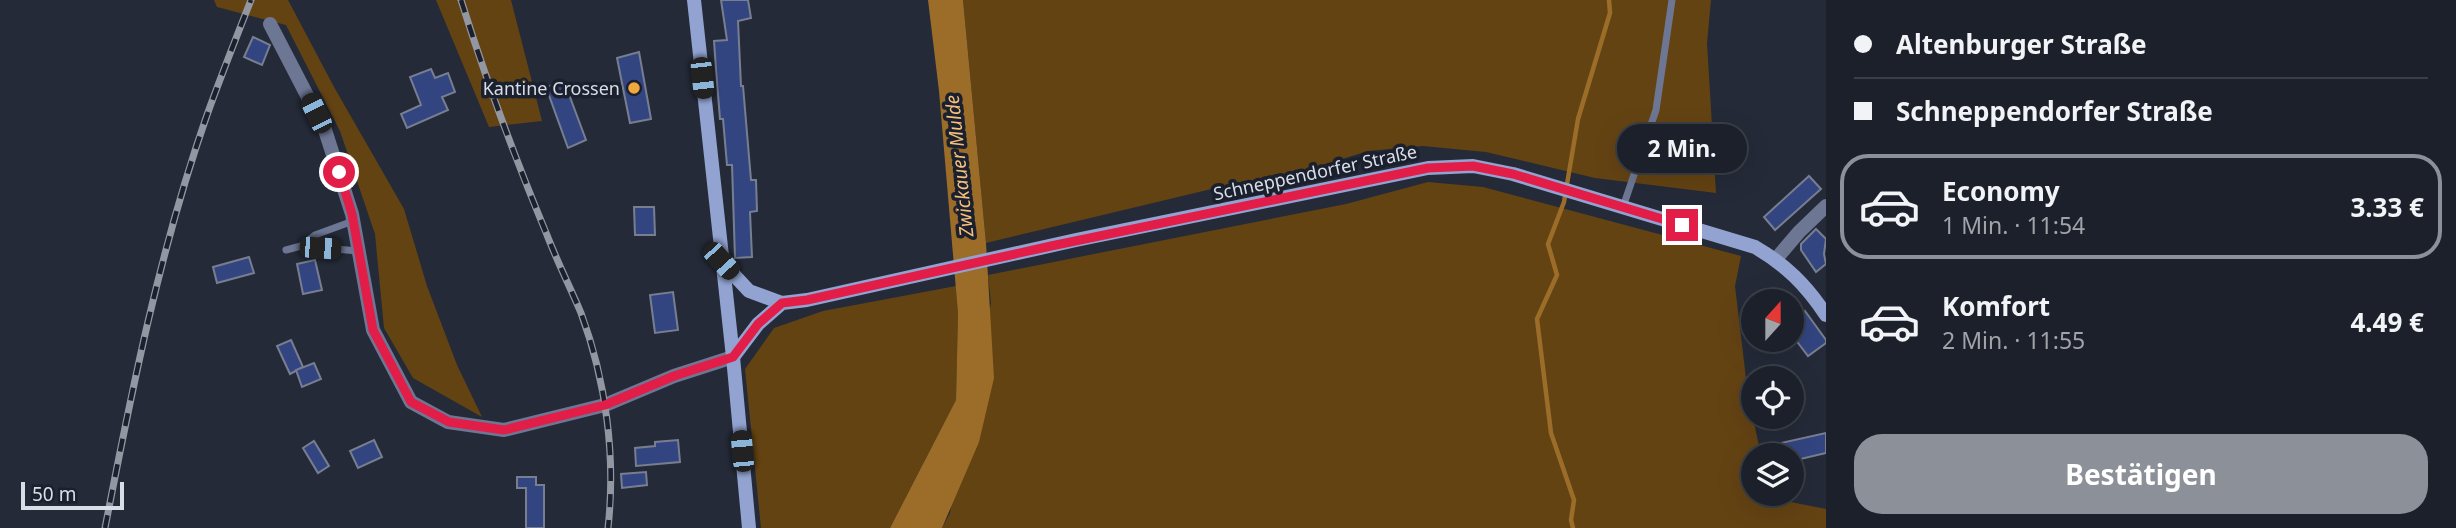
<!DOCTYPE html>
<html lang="de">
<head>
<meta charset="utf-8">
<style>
  :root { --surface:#1b202a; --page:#282d36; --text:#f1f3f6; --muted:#a0a3a8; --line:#393e47; --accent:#8c9099 }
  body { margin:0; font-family:"Noto Sans",sans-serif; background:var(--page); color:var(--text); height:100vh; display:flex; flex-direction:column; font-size:26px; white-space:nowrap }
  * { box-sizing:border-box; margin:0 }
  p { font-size:23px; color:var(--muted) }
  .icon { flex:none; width:38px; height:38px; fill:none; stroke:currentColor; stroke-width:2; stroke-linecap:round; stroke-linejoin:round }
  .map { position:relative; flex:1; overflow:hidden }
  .details { display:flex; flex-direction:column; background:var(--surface); width:630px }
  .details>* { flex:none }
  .top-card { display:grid; align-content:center; height:154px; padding:0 28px; background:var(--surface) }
  .needle { width:46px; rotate:21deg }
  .buttons { position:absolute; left:1741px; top:289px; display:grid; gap:14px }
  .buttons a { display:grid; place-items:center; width:63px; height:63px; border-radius:50%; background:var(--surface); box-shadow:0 7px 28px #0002,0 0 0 2px var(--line); font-size:35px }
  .scale { position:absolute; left:21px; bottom:18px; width:103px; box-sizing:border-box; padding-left:7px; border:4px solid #d9dde6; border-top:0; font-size:19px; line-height:24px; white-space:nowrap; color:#d9dde6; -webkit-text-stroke:5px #1b202e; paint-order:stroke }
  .end { position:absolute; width:32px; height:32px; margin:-16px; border:9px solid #e11d48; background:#fff; box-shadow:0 0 0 4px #fff }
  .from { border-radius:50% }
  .bubble { position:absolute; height:49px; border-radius:24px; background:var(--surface); box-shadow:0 7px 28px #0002,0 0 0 2px var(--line); font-size:23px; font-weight:700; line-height:49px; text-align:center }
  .car { position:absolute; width:21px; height:42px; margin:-21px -10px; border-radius:9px; box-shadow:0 0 5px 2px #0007; background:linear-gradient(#222 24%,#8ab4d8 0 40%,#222 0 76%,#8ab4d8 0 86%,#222 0) }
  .top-card b { display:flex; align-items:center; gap:24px; height:66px; font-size:26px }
  .top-card b+b { border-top:2px solid var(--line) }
  .top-card i { width:18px; height:18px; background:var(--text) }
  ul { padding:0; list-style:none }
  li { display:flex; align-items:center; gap:21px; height:105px; margin:0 14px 10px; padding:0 14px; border:4px solid transparent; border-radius:28px }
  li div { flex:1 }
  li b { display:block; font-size:26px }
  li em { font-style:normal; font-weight:700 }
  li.active { border-color:var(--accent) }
  li>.icon { width:63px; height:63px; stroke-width:1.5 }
  .cta { display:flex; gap:14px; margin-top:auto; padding:14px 28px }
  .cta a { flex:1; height:80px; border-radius:28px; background:var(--accent); color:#fff; font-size:28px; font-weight:700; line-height:80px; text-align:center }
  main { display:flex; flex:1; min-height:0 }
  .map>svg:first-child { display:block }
</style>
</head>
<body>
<main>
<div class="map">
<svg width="1826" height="528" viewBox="0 0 1826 528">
  <rect width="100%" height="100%" fill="#242a38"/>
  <!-- green -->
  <g fill="#644313">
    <path d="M 214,0 L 288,0 L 334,87 L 404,209 L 427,286 L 457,365 L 482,417 L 413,378 L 384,328 L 375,234 L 340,131 L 286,25 L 217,7 Z"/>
    <path d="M 436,0 L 511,0 L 542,121 L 489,127 Z"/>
    <path d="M 963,0 L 1711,0 L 1707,43 L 1716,193 L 1595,178 L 1486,152 L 1423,146 L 1368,151 L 1313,168 L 1224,186 L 986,243 Z"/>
    <path d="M 1428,182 L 1483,187 L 1741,256 L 1735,286 L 1748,395 L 1761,455 L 1754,455 L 1754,494 L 1769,494 L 1770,498 L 1826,509 L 1826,528 L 942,528 L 950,513 L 991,303 L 988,275 L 1346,204 Z"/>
    <path d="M 956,286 L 958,313 L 956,400 L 890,528 L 761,528 L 745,369 L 774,328 L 823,311 Z"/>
  </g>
  <!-- water -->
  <path fill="#9c6d29" d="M 928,0 L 963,0 L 986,243 L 994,378 L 979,442 L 942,528 L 890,528 L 956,400 L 958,313 L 939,91 Z"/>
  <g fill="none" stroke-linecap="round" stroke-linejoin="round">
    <!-- stream -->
    <path stroke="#9c6d29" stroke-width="4.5" d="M 1573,528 L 1571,520 L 1574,500 L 1551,433 L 1537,319 L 1557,275 L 1548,244 L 1564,202 L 1578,119 L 1610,13 L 1609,0"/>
  </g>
  <!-- building -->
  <g fill="#334581" stroke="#777e8f" stroke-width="2">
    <path d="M 721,0 L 748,0 L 751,18 L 738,21 L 741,86 L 743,86 L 751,180 L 756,180 L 757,211 L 750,212 L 752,257 L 735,258 L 732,165 L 727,165 L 723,119 L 720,119 L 716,69 L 714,41 L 727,40 Z"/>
    <path d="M 253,37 L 270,45 L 262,65 L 244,57 Z"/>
    <path d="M 639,52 L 651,119 L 630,123 L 617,58 Z"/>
    <path d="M 431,69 L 435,78 L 448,73 L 455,92 L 442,97 L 448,110 L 407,128 L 401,114 L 421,105 L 410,77 Z"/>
    <path d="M 564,81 L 586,140 L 568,148 L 546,87 Z"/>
    <path d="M 1809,176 L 1821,189 L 1775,230 L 1764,217 Z"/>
    <path d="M 634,207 L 654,207 L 655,235 L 635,235 Z"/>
    <path d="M 1816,229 L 1826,239 L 1824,254 L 1826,264 L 1816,272 L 1801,250 L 1801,244 Z"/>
    <path d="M 249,257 L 254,273 L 217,283 L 213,267 Z"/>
    <path d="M 315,260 L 322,290 L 303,294 L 297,264 Z"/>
    <path d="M 673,292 L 678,330 L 655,333 L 650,295 Z"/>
    <path d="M 1805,311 L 1826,340 L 1826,343 L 1808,356 L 1792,335 L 1792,321 Z"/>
    <path d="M 291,340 L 303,367 L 290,374 L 277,346 Z"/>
    <path d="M 314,363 L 321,379 L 302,387 L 296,370 Z"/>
    <path d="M 1826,433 L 1826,453 L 1792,461 L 1792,455 L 1783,455 L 1781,443 Z"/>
    <path d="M 374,440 L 382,457 L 358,468 L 350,451 Z"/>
    <path d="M 678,440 L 680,462 L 636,466 L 635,448 L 655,446 L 655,442 Z"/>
    <path d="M 314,441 L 329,466 L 318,473 L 303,448 Z"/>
    <path d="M 646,472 L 647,485 L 622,488 L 621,474 Z"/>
    <path d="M 517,477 L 536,477 L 536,485 L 544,485 L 544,528 L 526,528 L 526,488 L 517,488 Z"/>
  </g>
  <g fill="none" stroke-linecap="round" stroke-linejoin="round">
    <!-- lane -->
    <g stroke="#6d7794" stroke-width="7">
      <path d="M 1623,207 L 1656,110 L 1672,0"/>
      <path d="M 301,246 L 315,235 L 353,221"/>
      <path d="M 286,250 L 301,246 L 358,251"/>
    </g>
    <!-- street -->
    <g stroke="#6d7794" stroke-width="14">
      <path d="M 270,24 L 325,130 L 352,214 L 373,330 L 411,402 L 448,422 L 504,430 L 605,405 L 674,376 L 733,357"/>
      <path d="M 1776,259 L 1799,232 L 1826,206"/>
    </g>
    <!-- secondary -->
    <g stroke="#92a3d1" stroke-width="14">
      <path d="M 694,0 L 733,357 L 749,528"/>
      <path d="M 721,261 L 749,291 L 782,303"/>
      <path d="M 733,357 L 758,324 L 782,303 L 807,300 L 1076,240 L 1428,168 L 1473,166 L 1513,174 L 1755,247 C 1786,265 1806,285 1826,315"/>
    </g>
    <!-- rail casing -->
    <g stroke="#9397a2" stroke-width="7">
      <g id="rail">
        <path d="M 461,0 C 486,80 515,158 547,235 C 557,261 570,287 581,313 C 606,381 616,456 608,528"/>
        <path d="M 105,528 C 132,389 160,249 207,115 C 221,76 236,38 251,0"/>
      </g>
    </g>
    <!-- rail -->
    <use href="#rail" stroke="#1b202e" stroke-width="4.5" stroke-dasharray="13" stroke-linecap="butt"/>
  </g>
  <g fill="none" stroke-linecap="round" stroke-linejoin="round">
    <!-- route -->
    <path stroke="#e11d48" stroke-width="9" d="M 339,172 L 352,214 L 373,330 L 411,402 L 449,422 L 504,430 L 605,405 L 674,376 L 733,357 L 758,324 L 782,303 L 807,300 L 1051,246 L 1428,168 L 1473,166 L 1513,174 L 1682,225"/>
  </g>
  <!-- markers -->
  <circle fill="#efa73e" stroke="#1b202e" stroke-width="2.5" cx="634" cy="88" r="7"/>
  <g text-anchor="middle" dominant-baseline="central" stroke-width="7" stroke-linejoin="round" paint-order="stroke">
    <!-- poi labels -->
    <g font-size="18" fill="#d9dde6" stroke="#1b202e" text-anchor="end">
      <text x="620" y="88">Kantine Crossen</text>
    </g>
    <!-- street labels -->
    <g font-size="18" fill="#d9dde6" stroke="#1b202e">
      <text transform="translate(1315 172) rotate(-12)">Schneppendorfer Straße</text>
    </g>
    <!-- water labels -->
    <g font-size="19" font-style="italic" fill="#f6c07b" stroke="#1b202e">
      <text transform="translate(959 166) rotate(-96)">Zwickauer Mulde</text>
    </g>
  </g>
</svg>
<div class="buttons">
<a><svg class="needle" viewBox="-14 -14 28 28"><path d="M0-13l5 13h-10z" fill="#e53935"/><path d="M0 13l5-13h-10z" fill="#a0a3a8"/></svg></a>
<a><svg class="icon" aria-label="locate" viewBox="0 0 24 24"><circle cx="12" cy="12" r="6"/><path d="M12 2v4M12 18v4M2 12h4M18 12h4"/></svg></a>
<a><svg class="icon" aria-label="layers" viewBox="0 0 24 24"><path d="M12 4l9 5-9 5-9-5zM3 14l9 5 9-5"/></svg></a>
</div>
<div class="scale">50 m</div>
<i class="end from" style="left:339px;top:172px"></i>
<i class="end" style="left:1682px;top:225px"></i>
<div class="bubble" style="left:1617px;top:124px;width:130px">2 Min.</div>
<i class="car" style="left:702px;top:78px;rotate:174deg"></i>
<i class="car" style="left:316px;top:113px;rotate:334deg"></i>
<i class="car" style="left:320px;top:248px;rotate:94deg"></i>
<i class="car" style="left:721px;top:261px;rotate:138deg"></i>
<i class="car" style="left:742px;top:451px;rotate:355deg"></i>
</div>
<section class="details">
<div class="top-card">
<b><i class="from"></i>Altenburger Straße</b>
<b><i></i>Schneppendorfer Straße</b>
</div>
<ul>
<li class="active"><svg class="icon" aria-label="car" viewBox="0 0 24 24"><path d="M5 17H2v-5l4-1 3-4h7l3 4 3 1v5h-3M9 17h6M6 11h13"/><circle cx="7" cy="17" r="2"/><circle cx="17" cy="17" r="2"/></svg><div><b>Economy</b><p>1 Min. · 11:54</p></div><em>3.33 €</em></li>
<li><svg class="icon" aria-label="car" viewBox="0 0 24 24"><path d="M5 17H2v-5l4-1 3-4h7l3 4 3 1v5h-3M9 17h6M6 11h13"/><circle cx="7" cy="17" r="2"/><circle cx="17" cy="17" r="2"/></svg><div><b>Komfort</b><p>2 Min. · 11:55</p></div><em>4.49 €</em></li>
</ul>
<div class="cta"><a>Bestätigen</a></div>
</section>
</main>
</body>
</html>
